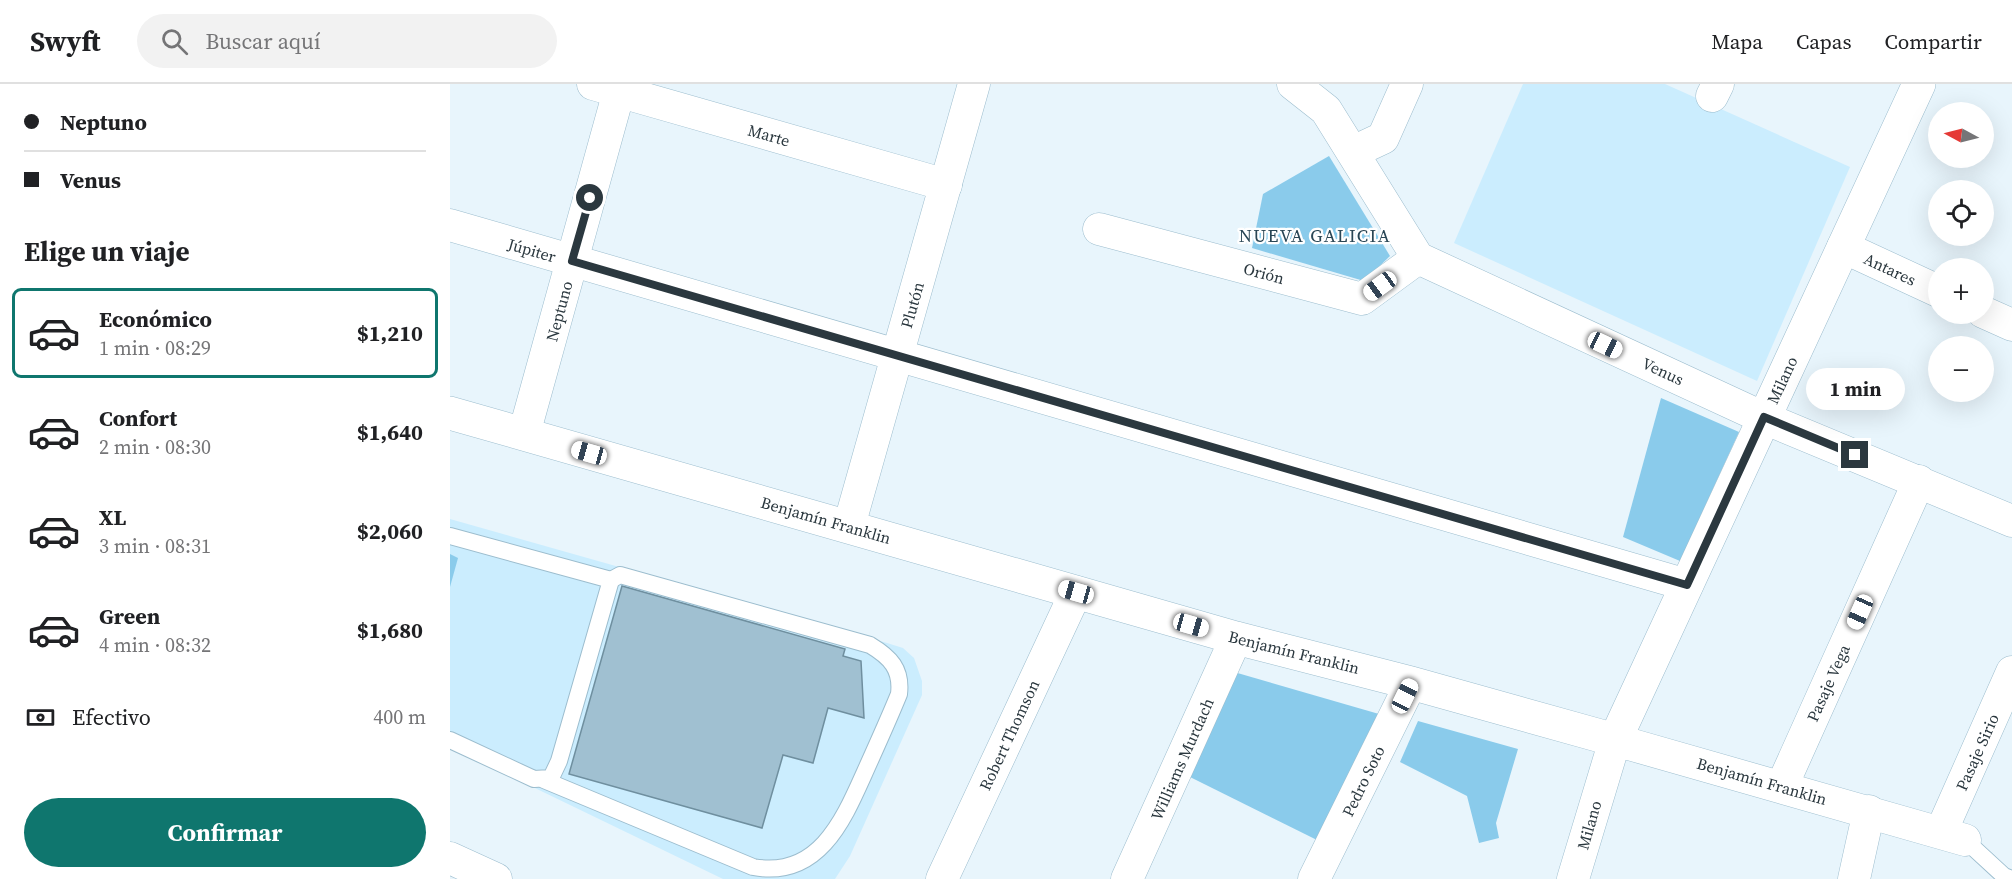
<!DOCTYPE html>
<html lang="es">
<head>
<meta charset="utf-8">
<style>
  :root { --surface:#fff; --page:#f2f2f2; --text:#202124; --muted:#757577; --line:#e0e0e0; --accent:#0f766e }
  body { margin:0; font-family:"Source Serif 4",serif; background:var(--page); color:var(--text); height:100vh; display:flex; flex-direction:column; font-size:22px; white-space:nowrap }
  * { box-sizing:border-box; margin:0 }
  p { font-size:20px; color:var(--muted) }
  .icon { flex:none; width:33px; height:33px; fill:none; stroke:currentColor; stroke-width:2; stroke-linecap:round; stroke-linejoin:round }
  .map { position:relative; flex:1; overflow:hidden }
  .details { display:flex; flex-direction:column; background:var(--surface); width:450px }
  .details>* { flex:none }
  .top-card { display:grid; align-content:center; height:132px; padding:0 24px; background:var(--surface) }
  .needle { width:39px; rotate:277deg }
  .fabs { position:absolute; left:1478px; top:18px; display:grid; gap:12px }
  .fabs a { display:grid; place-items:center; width:66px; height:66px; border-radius:50%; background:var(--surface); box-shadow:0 6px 24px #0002; font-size:30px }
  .end { position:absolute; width:27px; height:27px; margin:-14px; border:8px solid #2b383f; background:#fff; box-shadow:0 0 0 3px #fff }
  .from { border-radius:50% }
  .bubble { position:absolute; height:42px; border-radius:21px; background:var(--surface); box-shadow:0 6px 24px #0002; font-size:20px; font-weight:700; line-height:42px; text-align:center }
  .car { position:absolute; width:18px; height:36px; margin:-18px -9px; border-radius:8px; box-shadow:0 0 4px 2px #0007; background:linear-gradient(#fff 24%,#345 0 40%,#fff 0 76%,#345 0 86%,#fff 0) }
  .top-card b { display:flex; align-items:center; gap:21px; height:57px; font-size:22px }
  .top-card b+b { border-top:2px solid var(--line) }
  .top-card i { width:15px; height:15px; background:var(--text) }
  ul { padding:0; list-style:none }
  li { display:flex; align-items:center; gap:18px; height:90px; margin:0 12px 9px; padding:0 12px; border:3px solid transparent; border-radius:9px }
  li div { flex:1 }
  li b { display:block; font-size:22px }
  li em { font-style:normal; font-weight:700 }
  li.on { border-color:var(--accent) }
  li>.icon { width:54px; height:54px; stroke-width:1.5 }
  h2 { padding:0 24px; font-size:27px; line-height:72px }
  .pay { display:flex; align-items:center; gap:15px; height:66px; padding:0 24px; font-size:22px }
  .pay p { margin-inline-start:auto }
  .primary-button { display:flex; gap:12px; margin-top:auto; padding:12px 24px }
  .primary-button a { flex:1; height:69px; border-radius:36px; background:var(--accent); color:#fff; font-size:24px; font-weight:700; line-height:69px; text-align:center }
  header { display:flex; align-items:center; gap:36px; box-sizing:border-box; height:84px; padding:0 30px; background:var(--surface); border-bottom:2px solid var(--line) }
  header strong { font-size:28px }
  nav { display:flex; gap:33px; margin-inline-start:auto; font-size:21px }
  .search { width:420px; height:54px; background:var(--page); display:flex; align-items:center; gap:15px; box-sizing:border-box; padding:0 21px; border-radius:33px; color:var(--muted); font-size:22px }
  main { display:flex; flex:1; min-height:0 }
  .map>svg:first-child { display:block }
</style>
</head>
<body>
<header>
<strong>Swyft</strong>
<div class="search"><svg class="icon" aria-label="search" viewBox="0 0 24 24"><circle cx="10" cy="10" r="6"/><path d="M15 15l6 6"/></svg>Buscar aquí</div>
<nav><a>Mapa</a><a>Capas</a><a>Compartir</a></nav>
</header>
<main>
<section class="details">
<div class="top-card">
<b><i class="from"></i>Neptuno</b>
<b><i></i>Venus</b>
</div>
<h2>Elige un viaje</h2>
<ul>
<li class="on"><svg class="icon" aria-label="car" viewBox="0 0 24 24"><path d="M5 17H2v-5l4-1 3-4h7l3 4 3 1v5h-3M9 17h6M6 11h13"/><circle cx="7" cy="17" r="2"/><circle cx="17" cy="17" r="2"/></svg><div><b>Económico</b><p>1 min · 08:29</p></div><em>$1,210</em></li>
<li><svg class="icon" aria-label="car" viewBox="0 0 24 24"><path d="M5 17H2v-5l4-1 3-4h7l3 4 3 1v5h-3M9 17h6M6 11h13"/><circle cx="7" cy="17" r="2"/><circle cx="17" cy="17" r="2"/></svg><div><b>Confort</b><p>2 min · 08:30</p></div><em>$1,640</em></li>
<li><svg class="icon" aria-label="car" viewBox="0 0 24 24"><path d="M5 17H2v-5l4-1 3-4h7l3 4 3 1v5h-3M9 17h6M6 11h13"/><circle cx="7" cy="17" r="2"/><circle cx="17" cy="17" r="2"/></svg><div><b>XL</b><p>3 min · 08:31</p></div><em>$2,060</em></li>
<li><svg class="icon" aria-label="car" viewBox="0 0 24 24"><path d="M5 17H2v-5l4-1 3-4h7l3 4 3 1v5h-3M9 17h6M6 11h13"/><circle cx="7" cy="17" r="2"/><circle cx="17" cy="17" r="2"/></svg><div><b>Green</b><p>4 min · 08:32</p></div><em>$1,680</em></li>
</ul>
<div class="pay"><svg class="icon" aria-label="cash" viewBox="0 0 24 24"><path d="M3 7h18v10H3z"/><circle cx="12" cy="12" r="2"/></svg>Efectivo<p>400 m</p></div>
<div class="primary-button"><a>Confirmar</a></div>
</section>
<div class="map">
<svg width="1562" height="795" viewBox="0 0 1562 795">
  <rect width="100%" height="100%" fill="#e8f5fc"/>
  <!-- built -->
  <g fill="#cbedfe">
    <path d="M 1073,0 L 1215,0 L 1400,83 L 1307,297 L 1004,159 Z"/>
    <path d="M 0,435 L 437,559 L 453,564 L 464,574 L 472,597 L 472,611 L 400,772 L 385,795 L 273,795 L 0,663 Z"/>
  </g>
  <!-- green -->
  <g fill="#8acbeb">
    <path d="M 879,72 L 940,172 L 914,197 L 802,164 L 813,110 Z"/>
    <path d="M 1211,314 L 1289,348 L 1230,477 L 1173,453 Z"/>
    <path d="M 0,470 L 8,474 L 0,503 Z"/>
    <path d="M 784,588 L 929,630 L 871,758 L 740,693 Z"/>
    <path d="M 968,637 L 1068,665 L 1046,739 L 1049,754 L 1029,759 L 1017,712 L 950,678 Z"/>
  </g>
  <!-- building -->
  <path fill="#a0c0d1" stroke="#6f8f9f" stroke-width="1.5" d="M 172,502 L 395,565 L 393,572 L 411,577 L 414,634 L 378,624 L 363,679 L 333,671 L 312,744 L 119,690 Z"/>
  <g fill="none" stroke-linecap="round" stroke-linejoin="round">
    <!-- service casing -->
    <g stroke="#9cbdce" stroke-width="18">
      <g id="service">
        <path d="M 0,452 L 161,496 L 109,677 L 101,694 L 84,695 L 0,656"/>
        <path d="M 94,696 L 303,783 C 368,795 393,737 414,690 C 426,663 438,637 449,610 C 452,585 440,573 420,561 L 170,491 L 161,496"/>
        <path d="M 1515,756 L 1554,792 L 1562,795"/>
      </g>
    </g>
    <!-- minor casing -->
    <g stroke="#9cbdce" stroke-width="33">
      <g id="minor">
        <path d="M 143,0 L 496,101"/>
        <path d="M 843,0 L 876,26 L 968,174 L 1314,334 L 1562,437"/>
        <path d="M 1262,12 L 1268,0"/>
        <path d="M 903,68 L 933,54 L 957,0"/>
        <path d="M 0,141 L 1237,501"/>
        <path d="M 649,145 L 912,215 L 968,174"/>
        <path d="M 1393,163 L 1488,207"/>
        <path d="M 1533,228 L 1562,241"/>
        <path d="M 74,350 L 171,0"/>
        <path d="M 399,442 L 524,0"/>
        <path d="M 1332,702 L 1469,397"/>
        <path d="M 1491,748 L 1562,588"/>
        <path d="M 0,774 L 46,795"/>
        <path d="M 492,795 L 626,508"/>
        <path d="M 677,795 L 786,554"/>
        <path d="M 864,795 L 961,599"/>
        <path d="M 1123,795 L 1165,656 L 1515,756"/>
        <path d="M 1404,795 L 1419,727"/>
      </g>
    </g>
    <!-- tertiary casing -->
    <g stroke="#9cbdce" stroke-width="34">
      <path id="tertiary" d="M 0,329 L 786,554 L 961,599 L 1165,656 L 1469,0"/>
    </g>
    <!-- service -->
    <use href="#service" stroke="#fff" stroke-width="16"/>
    <!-- minor -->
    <use href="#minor" stroke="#fff" stroke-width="32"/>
    <!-- tertiary -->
    <use href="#tertiary" stroke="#fff" stroke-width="33"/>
  </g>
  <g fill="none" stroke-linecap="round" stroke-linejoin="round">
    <!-- route -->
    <path stroke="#2b383f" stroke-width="8" d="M 140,114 L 122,177 L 1237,501 L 1314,333 L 1405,371"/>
  </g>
  <g text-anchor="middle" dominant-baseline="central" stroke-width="4.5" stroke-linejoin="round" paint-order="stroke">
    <!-- street labels -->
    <g font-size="16" fill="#2b383f" stroke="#fff">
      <text transform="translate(319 51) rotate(16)">Marte</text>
      <text transform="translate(82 166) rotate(16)">Júpiter</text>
      <text transform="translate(1440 185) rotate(25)">Antares</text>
      <text transform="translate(814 189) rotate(15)">Orión</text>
      <text transform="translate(462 221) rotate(-74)">Plutón</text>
      <text transform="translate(109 227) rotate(-75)">Neptuno</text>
      <text transform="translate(1213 287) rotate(25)">Venus</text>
      <text transform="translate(1332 296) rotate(-65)">Milano</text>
      <text transform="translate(376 436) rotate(16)">Benjamín Franklin</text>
      <text transform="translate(844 568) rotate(14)">Benjamín Franklin</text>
      <text transform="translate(1378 599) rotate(-66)">Pasaje Vega</text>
      <text transform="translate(559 651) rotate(-65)">Robert Thomson</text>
      <text transform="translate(1527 668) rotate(-66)">Pasaje Sirio</text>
      <text transform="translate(732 675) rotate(-66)">Williams Murdach</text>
      <text transform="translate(913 697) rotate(-64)">Pedro Soto</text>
      <text transform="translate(1312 697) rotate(16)">Benjamín Franklin</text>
      <text transform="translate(1139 741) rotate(-74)">Milano</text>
    </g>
    <!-- neighbourhood labels -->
    <g font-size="18" letter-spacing="1.5" fill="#294655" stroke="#fff">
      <text x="865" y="151">NUEVA GALICIA</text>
    </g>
  </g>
</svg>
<div class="fabs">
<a><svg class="needle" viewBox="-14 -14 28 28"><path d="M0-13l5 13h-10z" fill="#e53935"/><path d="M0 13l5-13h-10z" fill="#757577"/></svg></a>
<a><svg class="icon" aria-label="locate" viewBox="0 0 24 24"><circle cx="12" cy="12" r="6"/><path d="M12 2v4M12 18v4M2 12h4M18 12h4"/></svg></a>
<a>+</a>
<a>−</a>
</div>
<i class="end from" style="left:140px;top:114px"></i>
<i class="end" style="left:1405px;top:371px"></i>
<div class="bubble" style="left:1356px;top:284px;width:99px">1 min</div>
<i class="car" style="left:930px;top:202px;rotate:234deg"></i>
<i class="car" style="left:1155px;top:261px;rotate:115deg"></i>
<i class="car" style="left:139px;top:369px;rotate:286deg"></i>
<i class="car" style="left:626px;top:508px;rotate:286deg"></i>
<i class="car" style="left:1410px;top:528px;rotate:204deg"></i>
<i class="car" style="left:741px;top:541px;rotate:106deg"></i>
<i class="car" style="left:955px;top:612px;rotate:26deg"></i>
</div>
</main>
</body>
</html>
